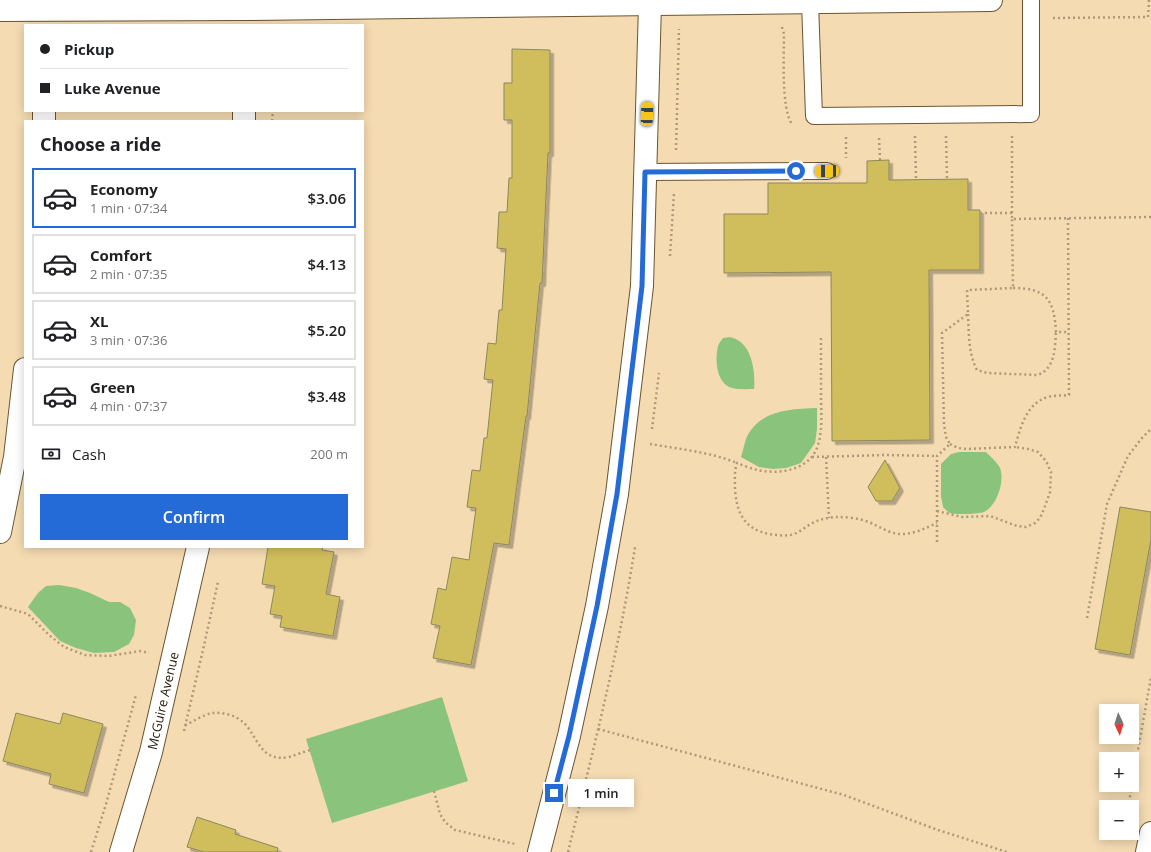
<!DOCTYPE html>
<html lang="en">
<head>
<meta charset="utf-8">
<style>
  :root { --surface:#fff; --page:#f6f6f6; --text:#202124; --muted:#757577; --line:#e0e0e0; --accent:#256bd7 }
  body { margin:0; font-family:"Open Sans",sans-serif; background:var(--page); color:var(--text); height:100vh; display:flex; flex-direction:column; font-size:15px; white-space:nowrap }
  * { box-sizing:border-box; margin:0 }
  p { font-size:13px; color:var(--muted) }
  .icon { flex:none; width:22px; height:22px; fill:none; stroke:currentColor; stroke-width:2; stroke-linecap:round; stroke-linejoin:round }
  .map { position:relative; flex:1; overflow:hidden }
  .side { position:absolute; left:24px; top:120px; width:340px; height:428px; display:flex; flex-direction:column; background:var(--surface); border-radius:0px; box-shadow:0 2px 10px #0003 }
  .side>* { flex:none }
  .hud { position:absolute; left:24px; top:24px; width:340px; height:88px; border-radius:0px; box-shadow:0 2px 10px #0003; display:grid; align-content:center; height:88px; padding:0 16px; background:var(--surface) }
  .needle { width:26px; rotate:176deg }
  .controls { position:absolute; left:1099px; top:704px; display:grid; gap:8px }
  .controls a { display:grid; place-items:center; width:40px; height:40px; border-radius:0px; background:var(--surface); box-shadow:0 2px 10px #0003; font-size:20px }
  .end { position:absolute; width:18px; height:18px; margin:-9px; border:5px solid #256bd7; background:#fff; box-shadow:0 0 0 2px #fff }
  .from { border-radius:50% }
  .bubble { position:absolute; height:28px; border-radius:0px; background:var(--surface); box-shadow:0 2px 10px #0003; font-size:13px; font-weight:600; line-height:28px; text-align:center }
  .car { position:absolute; width:12px; height:24px; margin:-12px -6px; border-radius:5px; box-shadow:0 0 3px 1px #0007; background:linear-gradient(#f5c518 24%,#345 0 40%,#f5c518 0 76%,#345 0 86%,#f5c518 0) }
  .hud b { display:flex; align-items:center; gap:14px; height:38px; font-size:15px }
  .hud b+b { border-top:1px solid var(--line) }
  .hud i { width:10px; height:10px; background:var(--text) }
  ul { padding:0; list-style:none }
  li { display:flex; align-items:center; gap:12px; height:60px; margin:0 8px 6px; padding:0 8px; border:2px solid var(--line); border-radius:0px }
  li div { flex:1 }
  li b { display:block; font-size:15px }
  li em { font-style:normal; font-weight:600 }
  li.active { border-color:var(--accent) }
  li>.icon { width:36px; height:36px; stroke-width:1.5 }
  h2 { padding:0 16px; font-size:18px; line-height:48px }
  .pay { display:flex; align-items:center; gap:10px; height:44px; padding:0 16px; font-size:15px }
  .pay p { margin-inline-start:auto }
  .cta { display:flex; gap:8px; margin-top:auto; padding:8px 16px }
  .cta a { flex:1; height:46px; border-radius:0px; background:var(--accent); color:#fff; font-size:16px; font-weight:600; line-height:46px; text-align:center }
  .map>svg:first-child { display:block }
</style>
</head>
<body>
<div class="map">
<svg width="1151" height="852" viewBox="0 0 1151 852">
  <defs>
    <filter id="shadow"><feDropShadow dx="3.5" dy="3.5" stdDeviation="0" flood-color="#0004"/></filter>
  </defs>
  <rect width="100%" height="100%" fill="#f4dbb2"/>
  <!-- green -->
  <g fill="#8ac37b">
    <path d="M 730,337 C 747,341 752,357 754,373 C 754,378 755,384 754,389 C 747,389 736,390 729,387 C 716,380 715,359 718,346 C 719,343 721,341 723,338 Z"/>
    <path d="M 817,408 L 817,429 L 815,443 L 801,463 L 786,468 L 773,469 L 759,467 L 741,457 C 743,451 744,445 746,439 C 758,410 790,409 817,408 Z"/>
    <path d="M 959,452 L 986,452 C 991,457 997,462 1000,468 C 1005,481 997,506 984,512 C 979,514 955,515 950,513 C 948,512 945,509 943,507 L 941,496 L 941,464 L 951,454 Z"/>
    <path d="M 59,585 L 76,588 L 90,593 L 109,602 L 120,602 L 130,608 L 136,620 L 134,635 L 129,644 L 114,652 L 94,653 L 76,648 L 60,641 L 28,607 L 38,593 L 46,586 Z"/>
    <path d="M 442,697 L 468,781 L 332,823 L 306,739 Z"/>
  </g>
  <!-- building -->
  <g fill="#d0be5b" stroke="#8e875c" filter="url(#shadow)">
    <path d="M 512,49 L 550,50 L 550,153 L 548,153 L 542,283 L 540,283 L 527,416 L 526,416 L 509,545 L 494,543 L 471,665 L 433,658 L 440,626 L 431,624 L 438,588 L 446,590 L 452,557 L 469,560 L 476,508 L 467,507 L 472,470 L 480,471 L 484,438 L 487,438 L 493,380 L 484,379 L 488,343 L 496,344 L 499,310 L 502,310 L 506,249 L 497,248 L 499,212 L 507,212 L 509,178 L 512,178 L 512,120 L 504,120 L 504,83 L 512,83 Z"/>
    <path d="M 889,160 L 889,180 L 968,179 L 968,210 L 980,210 L 980,270 L 929,270 L 930,440 L 832,441 L 831,272 L 724,273 L 724,214 L 768,214 L 768,183 L 867,183 L 867,161 Z"/>
    <path d="M 885,460 L 900,488 L 892,501 L 876,501 L 868,487 Z"/>
    <path d="M 1120,507 L 1151,512 L 1151,539 L 1130,655 L 1095,649 Z"/>
    <path d="M 268,547 L 323,547 L 322,550 L 334,552 L 326,594 L 340,597 L 333,636 L 280,627 L 282,616 L 270,614 L 275,586 L 262,584 Z"/>
    <path d="M 16,713 L 60,724 L 63,713 L 103,724 L 84,793 L 49,784 L 51,774 L 3,761 Z"/>
    <path d="M 197,817 L 236,830 L 235,834 L 278,848 L 277,852 L 204,852 L 187,847 Z"/>
  </g>
  <g fill="none" stroke-linecap="round" stroke-linejoin="round">
    <!-- lane casing -->
    <g stroke="#6b5530" stroke-width="18">
      <g id="lane">
        <path d="M 810,2 L 814,116 L 1031,114 L 1031,0"/>
        <path d="M 645,172 L 827,171"/>
      </g>
    </g>
    <!-- street casing -->
    <g stroke="#6b5530" stroke-width="24">
      <g id="street">
        <path d="M 0,10 L 247,9 L 991,0"/>
        <path d="M 44,121 L 44,111"/>
        <path d="M 244,121 L 244,111"/>
        <path d="M 0,532 L 15,457 L 25,369"/>
        <path id="s1" d="M 121,852 L 151,752 L 198,547"/>
        <path d="M 539,852 L 569,736 L 597,606 L 617,494 L 642,286 L 650,4"/>
        <path d="M 1147,852 L 1151,833"/>
      </g>
    </g>
    <!-- path -->
    <g stroke="#ae9a7a" stroke-width="2.5" stroke-dasharray="2 3" stroke-linecap="butt">
      <path d="M 1149,0 L 1148,17 L 1151,17"/>
      <path d="M 1053,18 L 1148,17"/>
      <path d="M 782,27 L 784,34 C 784,55 781,108 792,124"/>
      <path d="M 272,121 L 273,111"/>
      <path d="M 915,136 L 916,180"/>
      <path d="M 946,136 L 947,179"/>
      <path d="M 1012,136 L 1012,219 L 1151,217"/>
      <path d="M 846,137 L 846,158"/>
      <path d="M 879,138 L 880,160"/>
      <path d="M 676,150 L 679,29"/>
      <path d="M 980,213 L 1012,213"/>
      <path d="M 670,256 L 674,193"/>
      <path d="M 1013,288 C 1047,288 1054,300 1056,332 L 1069,332"/>
      <path d="M 968,314 C 969,333 968,353 977,370 L 987,373 L 1037,375 C 1055,370 1055,348 1056,332"/>
      <path d="M 821,338 C 821,357 821,376 821,396 C 821,411 823,429 818,445 C 811,468 785,474 763,471 C 754,470 745,466 737,463 C 734,471 735,481 735,490 C 737,513 744,529 769,534 C 776,535 783,536 790,535 C 797,534 803,529 809,525 C 817,520 825,518 835,517 C 846,517 860,518 871,523 C 880,527 889,533 899,534 C 912,535 926,528 937,523"/>
      <path d="M 652,429 L 659,373"/>
      <path d="M 650,444 C 679,449 710,452 737,463"/>
      <path d="M 950,444 L 958,448 L 966,449 L 1015,447 C 1020,429 1026,403 1048,397 C 1055,395 1062,396 1069,395 L 1068,218"/>
      <path d="M 812,457 L 886,455 L 937,456"/>
      <path d="M 826,457 L 829,518"/>
      <path d="M 937,511 L 962,517 L 990,516 L 1017,526 L 1026,527 L 1035,523 L 1040,518 L 1044,509 L 1050,492 L 1051,472 L 1046,461 L 1038,452 L 1028,449 L 1015,447"/>
      <path d="M 937,542 L 937,456 L 950,444 L 946,437 L 944,424 L 942,333 L 968,314 L 967,290 L 1013,288 L 1012,219"/>
      <path d="M 0,606 L 28,614 L 49,635 L 64,647 L 85,655 L 109,656 L 140,651 L 149,653"/>
      <path d="M 1087,618 L 1107,504 L 1128,456 L 1142,438 L 1151,429"/>
      <path d="M 185,725 C 193,722 204,714 213,713 C 225,712 238,716 246,725 C 259,741 262,762 289,757 C 296,755 303,752 310,750"/>
      <path d="M 598,729 L 844,795 L 938,830 L 1007,852"/>
      <path d="M 184,731 L 203,650 L 218,582"/>
      <path d="M 1132,784 L 1151,677"/>
      <path d="M 434,791 L 440,814 L 445,822 L 455,830 L 515,844"/>
      <path d="M 1128,807 L 1132,785"/>
      <path d="M 91,852 L 106,804 L 136,695"/>
      <path d="M 568,852 C 593,751 619,650 635,547"/>
    </g>
    <!-- lane -->
    <use href="#lane" stroke="#fff" stroke-width="16"/>
    <!-- street -->
    <use href="#street" stroke="#fff" stroke-width="22"/>
  </g>
  <g fill="none" stroke-linecap="round" stroke-linejoin="round">
    <!-- route -->
    <path stroke="#256bd7" stroke-width="5" d="M 554,793 L 569,736 L 597,606 L 617,494 L 642,286 L 645,172 L 796,171"/>
  </g>
  <g text-anchor="middle" dominant-baseline="central" stroke-width="3" stroke-linejoin="round" paint-order="stroke">
    <!-- street labels -->
    <g font-size="13" fill="#2c2213" stroke="#fde9c8">
      <text stroke="none"><textPath href="#s1" startOffset="157">McGuire Avenue</textPath></text>
    </g>
  </g>
</svg>
<div class="controls">
<a><svg class="needle" viewBox="-14 -14 28 28"><path d="M0-13l5 13h-10z" fill="#e53935"/><path d="M0 13l5-13h-10z" fill="#757577"/></svg></a>
<a>+</a>
<a>−</a>
</div>
<i class="end from" style="left:796px;top:171px"></i>
<i class="end" style="left:554px;top:793px"></i>
<div class="bubble" style="left:568px;top:779px;width:66px">1 min</div>
<i class="car" style="left:647px;top:114px;rotate:2deg"></i>
<i class="car" style="left:827px;top:171px;rotate:270deg"></i>
<div class="hud">
<b><i class="from"></i>Pickup</b>
<b><i></i>Luke Avenue</b>
</div>
<section class="side">
<h2>Choose a ride</h2>
<ul>
<li class="active"><svg class="icon" aria-label="car" viewBox="0 0 24 24"><path d="M5 17H2v-5l4-1 3-4h7l3 4 3 1v5h-3M9 17h6M6 11h13"/><circle cx="7" cy="17" r="2"/><circle cx="17" cy="17" r="2"/></svg><div><b>Economy</b><p>1 min · 07:34</p></div><em>$3.06</em></li>
<li><svg class="icon" aria-label="car" viewBox="0 0 24 24"><path d="M5 17H2v-5l4-1 3-4h7l3 4 3 1v5h-3M9 17h6M6 11h13"/><circle cx="7" cy="17" r="2"/><circle cx="17" cy="17" r="2"/></svg><div><b>Comfort</b><p>2 min · 07:35</p></div><em>$4.13</em></li>
<li><svg class="icon" aria-label="car" viewBox="0 0 24 24"><path d="M5 17H2v-5l4-1 3-4h7l3 4 3 1v5h-3M9 17h6M6 11h13"/><circle cx="7" cy="17" r="2"/><circle cx="17" cy="17" r="2"/></svg><div><b>XL</b><p>3 min · 07:36</p></div><em>$5.20</em></li>
<li><svg class="icon" aria-label="car" viewBox="0 0 24 24"><path d="M5 17H2v-5l4-1 3-4h7l3 4 3 1v5h-3M9 17h6M6 11h13"/><circle cx="7" cy="17" r="2"/><circle cx="17" cy="17" r="2"/></svg><div><b>Green</b><p>4 min · 07:37</p></div><em>$3.48</em></li>
</ul>
<div class="pay"><svg class="icon" aria-label="cash" viewBox="0 0 24 24"><path d="M3 7h18v10H3z"/><circle cx="12" cy="12" r="2"/></svg>Cash<p>200 m</p></div>
<div class="cta"><a>Confirm</a></div>
</section>
</div>
</body>
</html>
